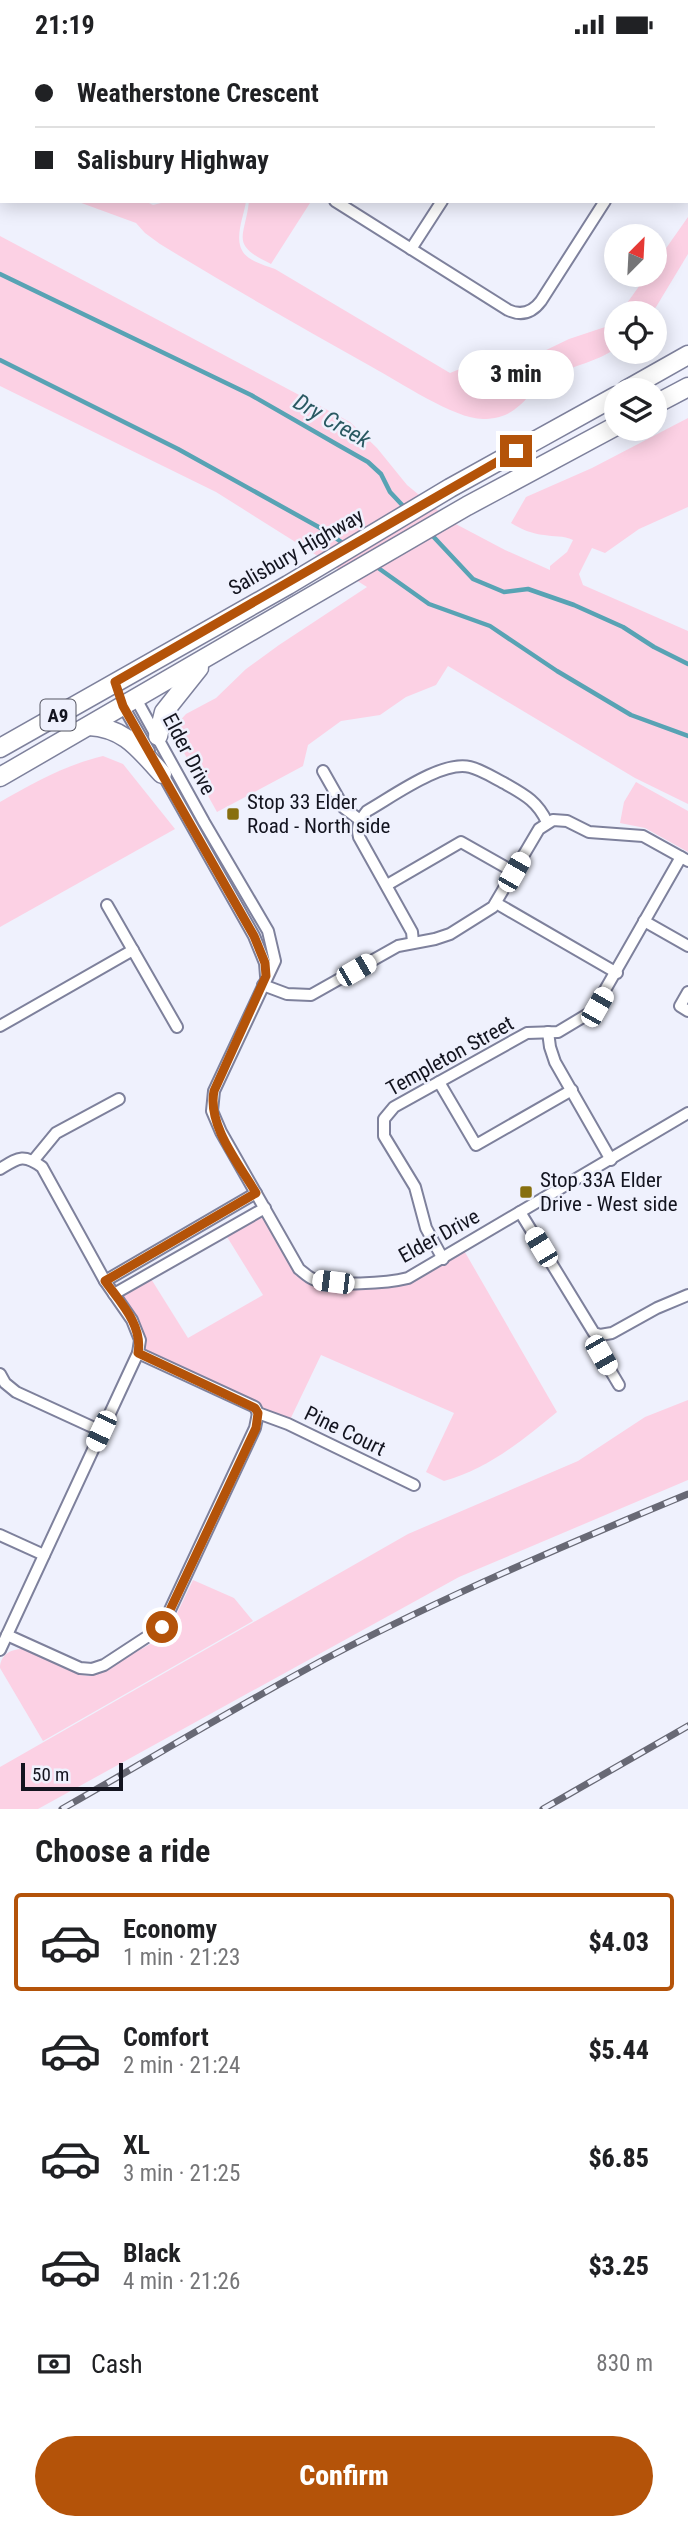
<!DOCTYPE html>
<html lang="en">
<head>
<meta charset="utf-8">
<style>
  :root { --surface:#fff; --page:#f2f2f2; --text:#202124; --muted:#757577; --line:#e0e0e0; --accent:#b45309 }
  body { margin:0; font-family:"Roboto Condensed",sans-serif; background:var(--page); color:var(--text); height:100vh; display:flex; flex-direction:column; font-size:26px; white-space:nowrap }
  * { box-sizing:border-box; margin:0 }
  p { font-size:23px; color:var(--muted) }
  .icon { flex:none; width:38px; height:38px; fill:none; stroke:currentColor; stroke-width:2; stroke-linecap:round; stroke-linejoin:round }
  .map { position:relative; height:1760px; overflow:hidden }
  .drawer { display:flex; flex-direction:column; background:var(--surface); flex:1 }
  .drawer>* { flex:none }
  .hud { position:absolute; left:0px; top:0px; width:690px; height:154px; box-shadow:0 4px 18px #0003; display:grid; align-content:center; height:154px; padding:0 35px; background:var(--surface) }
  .needle { width:46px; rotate:24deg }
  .fabs { position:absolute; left:604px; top:175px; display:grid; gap:14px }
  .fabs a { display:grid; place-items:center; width:63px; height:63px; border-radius:50%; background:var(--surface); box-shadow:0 4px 18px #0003; font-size:35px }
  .scale { position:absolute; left:21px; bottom:18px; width:102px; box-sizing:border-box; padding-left:7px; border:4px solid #13141f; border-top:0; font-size:19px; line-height:24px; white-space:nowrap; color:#13141f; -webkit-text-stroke:5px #eff1fd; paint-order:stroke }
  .end { position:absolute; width:32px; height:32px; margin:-16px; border:9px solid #b45309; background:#fff; box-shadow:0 0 0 4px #fff }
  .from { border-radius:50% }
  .bubble { position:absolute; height:49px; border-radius:24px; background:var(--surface); box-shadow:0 4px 18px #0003; font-size:23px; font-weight:800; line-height:49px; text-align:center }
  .car { position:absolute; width:21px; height:42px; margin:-21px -10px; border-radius:9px; box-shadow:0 0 5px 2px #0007; background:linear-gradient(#fff 24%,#345 0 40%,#fff 0 76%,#345 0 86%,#fff 0) }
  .hud b { display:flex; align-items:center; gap:24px; height:66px; font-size:26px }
  .hud b+b { border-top:2px solid var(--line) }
  .hud i { width:18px; height:18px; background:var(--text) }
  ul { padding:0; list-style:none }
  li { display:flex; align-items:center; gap:21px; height:98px; margin:0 14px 10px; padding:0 21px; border:4px solid transparent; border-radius:7px }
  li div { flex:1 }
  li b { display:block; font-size:26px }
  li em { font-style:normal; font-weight:800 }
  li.selected { border-color:var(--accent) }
  li>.icon { width:63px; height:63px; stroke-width:1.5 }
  h2 { padding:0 35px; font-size:32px; line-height:84px }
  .pay { display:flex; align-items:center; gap:18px; height:77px; padding:0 35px; font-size:26px }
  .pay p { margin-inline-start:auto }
  .primary-button { display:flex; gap:14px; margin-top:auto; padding:14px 35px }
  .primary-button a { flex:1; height:80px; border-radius:42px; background:var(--accent); color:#fff; font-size:28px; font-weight:800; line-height:80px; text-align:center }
  .status { display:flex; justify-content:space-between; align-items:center; height:49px; padding:0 35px; background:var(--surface); direction:ltr }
  .status svg { height:19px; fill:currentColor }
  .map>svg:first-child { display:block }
</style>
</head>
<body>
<div class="status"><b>21:19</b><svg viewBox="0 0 49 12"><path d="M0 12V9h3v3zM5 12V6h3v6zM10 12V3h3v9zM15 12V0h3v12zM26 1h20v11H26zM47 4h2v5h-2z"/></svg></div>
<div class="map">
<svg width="688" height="1760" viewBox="0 0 688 1760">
  <rect width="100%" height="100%" fill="#eff1fd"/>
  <!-- green -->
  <g fill="#fcd1e4">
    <path d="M 76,152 L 145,152 L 153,156 L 169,152 L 246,152 C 244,169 230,196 249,209 C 256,214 267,217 275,220 L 450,324 L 489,308 L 540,304 L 569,290 L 611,276 L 616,269 L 616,299 C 598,313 573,316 553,327 C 526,341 522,370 483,370 C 454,370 398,332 372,318 C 301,278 230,238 160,195 L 145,184 L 136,174 Z"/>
    <path d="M 249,152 L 306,152 L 310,154 L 271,215 C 229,195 245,189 249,152 Z"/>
    <path d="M 688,168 L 688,205 L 656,258 L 650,264 L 620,264 L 647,226 L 654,226 L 655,215 Z"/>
    <path d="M 0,187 L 350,373 L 377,399 L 407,436 L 452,473 L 505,501 L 550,521 L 550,517 L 567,503 L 573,491 C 563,486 554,488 544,486 C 532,485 521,480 511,474 L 526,448 L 592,419 L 688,369 L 688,458 L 639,480 L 605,504 L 592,499 L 579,525 L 583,536 L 688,582 L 688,755 L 635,729 L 448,617 L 436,636 L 406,648 L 380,666 L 341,672 L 308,696 L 303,717 L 217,763 L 177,691 L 176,676 L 186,665 L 216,649 L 246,620 L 279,596 L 367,538 L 216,443 L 0,337 Z"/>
    <path d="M 103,707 L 123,715 L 175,780 L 0,878 L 0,753 C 33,734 65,716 103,707 Z"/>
    <path d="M 636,733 L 688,762 L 688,803 L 645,779 L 620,774 L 624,753 Z"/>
    <path d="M 265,1159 L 284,1196 L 313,1230 L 391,1233 L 462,1198 L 557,1363 C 523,1391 488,1420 444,1432 L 426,1423 L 454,1364 L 321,1306 L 288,1375 L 138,1304 L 140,1291 L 114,1245 L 148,1225 L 188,1289 L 263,1246 L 224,1183 Z"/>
    <path d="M 688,1351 L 688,1431 L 459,1528 L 38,1760 L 0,1760 L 0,1718 L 408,1485 L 578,1412 L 645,1368 Z"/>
    <path d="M 193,1531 L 234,1549 L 253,1572 L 43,1692 L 0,1619 C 0,1606 11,1600 22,1600 L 80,1626 L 90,1627 L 100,1623 L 161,1589 L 170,1579 Z"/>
  </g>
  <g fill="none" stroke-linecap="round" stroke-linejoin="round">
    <!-- stream -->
    <g stroke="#58a3b4" stroke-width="4.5">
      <path d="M 0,225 L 251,346 L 338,396 L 368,413 L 381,425 L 390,443 L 405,459"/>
      <path d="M 0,311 L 178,400 L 324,481 L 347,497"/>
      <path d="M 429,483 L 473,530 L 504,543 L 528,540 L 574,556 L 623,578 L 654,598 L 688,615"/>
      <path d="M 374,516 L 429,555 L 490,577 L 557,622 L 631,666 L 688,687"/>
    </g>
    <!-- minor casing -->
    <g stroke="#7e819c" stroke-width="14">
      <g id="minor">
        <path d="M 86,0 L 89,2"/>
        <path d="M 140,2 L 141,0"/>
        <path d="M 373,2 L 375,0"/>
        <path d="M 335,152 L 508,261 C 521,267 532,264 541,252 L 605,152"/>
        <path d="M 411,200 L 442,152"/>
        <path d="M 136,650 L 204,773 L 268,882 L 275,912 L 214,1042 L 212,1062 L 221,1083 L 299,1220 C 303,1223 308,1228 313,1230 C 333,1238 388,1234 408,1229 L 688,1064"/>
        <path d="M 123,657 L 149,702"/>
        <path d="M 161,722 L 254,887 L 265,914 L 266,927"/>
        <path d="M 323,722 L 344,759 L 360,771"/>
        <path d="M 387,836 L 461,793 L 514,823"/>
        <path d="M 496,854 L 617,924"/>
        <path d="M 107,856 L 177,978"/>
        <path d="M 644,872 L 688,897"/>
        <path d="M 413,893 L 412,883 L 359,788 C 356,776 360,771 367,762 C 392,748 442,711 470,718 C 482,721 494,729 504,734 C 525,746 537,752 547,773"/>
        <path d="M 263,936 L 287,945 L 311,946 L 398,897 L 435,890 L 450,885 L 493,858 L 539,780 L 553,771 L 567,772 L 589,783 L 643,787 L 688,812"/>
        <path d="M 688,943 L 680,957 L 688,962"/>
        <path d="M 0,977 L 133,901"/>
        <path d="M 548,983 L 550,998 L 555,1013 L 611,1111"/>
        <path d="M 439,1033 L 476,1096 L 572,1041"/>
        <path d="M 33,1112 L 56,1084 L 119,1050"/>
        <path d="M 0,1120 C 18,1109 23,1104 42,1118 L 105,1232 L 132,1271 L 140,1291 L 138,1304 L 0,1601"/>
        <path d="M 520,1163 L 594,1284 L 600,1286 L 612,1284 L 657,1259 L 688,1246"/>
        <path d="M 443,1210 L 426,1179 L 415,1138 L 384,1087 L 384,1070 L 394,1058 L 527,984 L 558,983 L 593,962 L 681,808"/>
        <path d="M 105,1232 L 256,1144"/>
        <path d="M 114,1245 L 265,1159"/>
        <path d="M 600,1286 L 597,1299 L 619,1336"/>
        <path d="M 138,1304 L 255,1358 L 258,1364 L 288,1375 L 414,1436"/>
        <path d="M 0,1325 L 5,1334 L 16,1343 L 101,1382"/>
        <path d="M 0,1486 L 44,1506"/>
        <path d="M 7,1586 L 80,1619 L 92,1620 L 104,1616 L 162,1578 L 255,1379 L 258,1364"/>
      </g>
    </g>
    <!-- trunk casing -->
    <g stroke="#7e819c" stroke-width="21">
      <g id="trunk">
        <path d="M 626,341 L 688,306"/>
        <path d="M 654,356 L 688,338"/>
        <path d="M 89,677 C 125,679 139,700 162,725"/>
        <path d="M 158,687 L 164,663 L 199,619"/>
        <path d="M 0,699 L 288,536 L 450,439 L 616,347"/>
        <path d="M 0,728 L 467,457 L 616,377"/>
      </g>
    </g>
    <!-- minor -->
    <use href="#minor" stroke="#fff" stroke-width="10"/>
    <!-- trunk -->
    <use href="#trunk" stroke="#fff" stroke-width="18"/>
    <!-- rail casing -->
    <g stroke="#686975" stroke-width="7">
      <g id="rail">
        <path d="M 62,1760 C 150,1710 236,1658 325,1610 C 443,1548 565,1496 688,1445"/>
        <path d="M 543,1760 L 688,1677"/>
      </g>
    </g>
    <!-- rail -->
    <use href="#rail" stroke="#eff1fd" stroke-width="4.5" stroke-dasharray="13" stroke-linecap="butt"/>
  </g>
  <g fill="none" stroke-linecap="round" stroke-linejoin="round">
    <!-- route -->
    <path stroke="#b45309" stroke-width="9" d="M 162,1578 L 256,1379 L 258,1364 L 255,1359 L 138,1304 C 143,1276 120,1253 105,1232 L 256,1144 C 239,1115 207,1076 214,1042 L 266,927 L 265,914 L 254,887 L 123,657 L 115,633 L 516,402"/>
  </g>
  <!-- markers -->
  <g fill="#876f0f" stroke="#eff1fd" stroke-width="2.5">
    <rect x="226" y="758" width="14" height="14" rx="3.5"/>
    <rect x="519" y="1136" width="14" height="14" rx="3.5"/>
  </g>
  <g text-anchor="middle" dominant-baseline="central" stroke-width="5" stroke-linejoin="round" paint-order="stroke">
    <!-- shield labels -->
    <rect fill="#eff1fd" stroke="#555662" stroke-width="2" x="40.5" y="650.5" width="35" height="31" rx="5"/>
    <g font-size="19" font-weight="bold" fill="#13141f">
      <text x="58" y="666">A9</text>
    </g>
    <!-- street labels -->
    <g font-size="21" fill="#13141f" stroke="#eff1fd">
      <text transform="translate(296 503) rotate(-30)">Salisbury Highway</text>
      <text transform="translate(189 705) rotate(62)">Elder Drive</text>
      <text transform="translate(450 1007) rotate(-29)">Templeton Street</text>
      <text transform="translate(439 1187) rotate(-29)">Elder Drive</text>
      <text transform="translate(345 1382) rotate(26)">Pine Court</text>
    </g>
    <!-- poi labels -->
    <g font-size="21" fill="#13141f" stroke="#eff1fd" text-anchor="start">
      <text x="247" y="753">Stop 33 Elder<tspan x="247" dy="24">Road - North side</tspan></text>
      <text x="540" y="1131">Stop 33A Elder<tspan x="540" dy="24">Drive - West side</tspan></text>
    </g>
    <!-- water labels -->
    <g font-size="23" font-style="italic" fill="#2a5962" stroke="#eff1fd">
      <text transform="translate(332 372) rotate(30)">Dry Creek</text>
    </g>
  </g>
</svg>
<div class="fabs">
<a><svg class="needle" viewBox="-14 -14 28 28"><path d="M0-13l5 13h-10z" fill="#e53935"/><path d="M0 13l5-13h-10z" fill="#757577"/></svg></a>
<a><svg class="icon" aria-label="locate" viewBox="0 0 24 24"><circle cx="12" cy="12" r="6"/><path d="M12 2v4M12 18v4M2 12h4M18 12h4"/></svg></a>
<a><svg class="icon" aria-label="layers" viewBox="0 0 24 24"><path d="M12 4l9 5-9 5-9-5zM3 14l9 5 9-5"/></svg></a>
</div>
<div class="scale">50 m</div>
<i class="end from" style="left:162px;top:1578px"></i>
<i class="end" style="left:516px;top:402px"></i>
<div class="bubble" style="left:458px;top:301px;width:116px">3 min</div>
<i class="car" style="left:514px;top:823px;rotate:30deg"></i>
<i class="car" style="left:356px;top:921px;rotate:60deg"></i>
<i class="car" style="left:597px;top:958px;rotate:30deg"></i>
<i class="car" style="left:541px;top:1198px;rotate:329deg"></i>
<i class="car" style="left:333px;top:1233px;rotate:277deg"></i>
<i class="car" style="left:601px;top:1306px;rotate:150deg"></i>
<i class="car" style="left:101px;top:1382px;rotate:205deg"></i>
<div class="hud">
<b><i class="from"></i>Weatherstone Crescent</b>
<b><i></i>Salisbury Highway</b>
</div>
</div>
<section class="drawer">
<h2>Choose a ride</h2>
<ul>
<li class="selected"><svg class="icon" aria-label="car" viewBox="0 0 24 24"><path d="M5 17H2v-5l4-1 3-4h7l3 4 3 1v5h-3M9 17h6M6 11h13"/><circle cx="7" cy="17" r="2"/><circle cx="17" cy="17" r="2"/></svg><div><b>Economy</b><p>1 min · 21:23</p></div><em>$4.03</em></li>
<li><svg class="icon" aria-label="car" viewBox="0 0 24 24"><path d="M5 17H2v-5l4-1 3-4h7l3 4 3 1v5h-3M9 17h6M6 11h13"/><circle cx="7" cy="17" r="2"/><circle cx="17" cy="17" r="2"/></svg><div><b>Comfort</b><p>2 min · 21:24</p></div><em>$5.44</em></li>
<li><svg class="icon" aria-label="car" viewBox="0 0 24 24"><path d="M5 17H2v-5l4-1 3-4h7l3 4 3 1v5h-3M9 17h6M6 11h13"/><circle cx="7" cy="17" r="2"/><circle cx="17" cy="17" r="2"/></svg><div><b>XL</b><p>3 min · 21:25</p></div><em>$6.85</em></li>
<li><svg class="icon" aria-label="car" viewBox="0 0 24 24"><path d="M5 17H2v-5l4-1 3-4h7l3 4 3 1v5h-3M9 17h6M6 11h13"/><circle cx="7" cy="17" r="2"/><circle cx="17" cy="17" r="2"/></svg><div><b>Black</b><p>4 min · 21:26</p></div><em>$3.25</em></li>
</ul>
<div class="pay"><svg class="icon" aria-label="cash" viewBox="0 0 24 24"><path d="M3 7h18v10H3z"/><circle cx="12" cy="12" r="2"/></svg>Cash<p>830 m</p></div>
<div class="primary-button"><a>Confirm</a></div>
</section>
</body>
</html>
